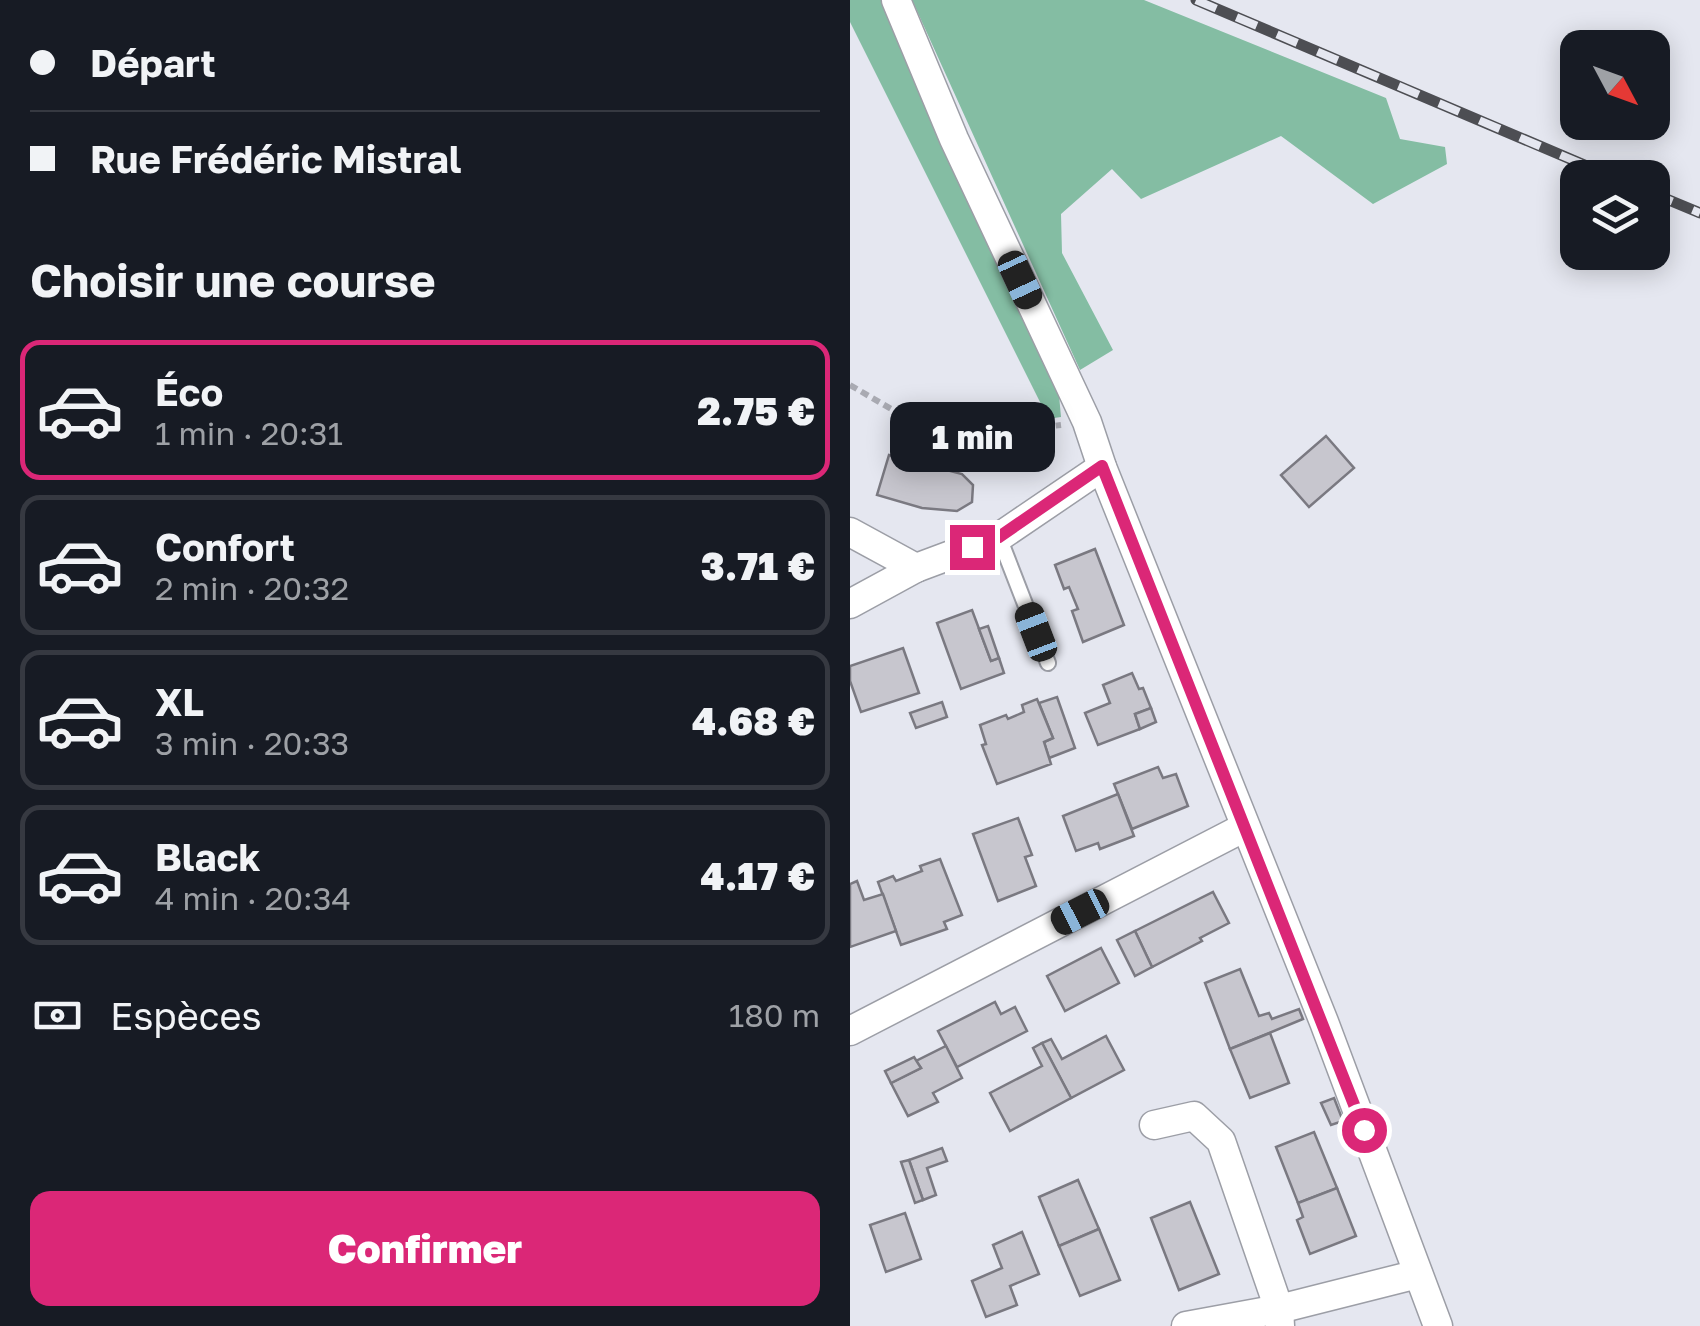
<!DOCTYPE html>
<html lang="fr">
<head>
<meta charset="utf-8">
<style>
  :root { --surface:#171b24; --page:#20242c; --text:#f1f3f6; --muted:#9ea1a6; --line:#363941; --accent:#db2777 }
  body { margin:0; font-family:"Golos Text",sans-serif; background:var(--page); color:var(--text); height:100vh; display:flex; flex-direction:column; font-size:38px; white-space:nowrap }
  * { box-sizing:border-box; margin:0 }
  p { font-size:32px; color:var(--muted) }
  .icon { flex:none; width:55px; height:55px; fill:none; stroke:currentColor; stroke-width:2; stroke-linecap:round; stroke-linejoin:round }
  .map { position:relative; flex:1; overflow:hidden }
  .side { display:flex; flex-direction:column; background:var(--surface); width:850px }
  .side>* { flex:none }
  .hud { display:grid; align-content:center; height:220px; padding:0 30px; background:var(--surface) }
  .needle { width:65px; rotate:131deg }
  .controls { position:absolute; left:710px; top:30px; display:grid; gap:20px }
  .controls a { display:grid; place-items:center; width:110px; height:110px; border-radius:20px; background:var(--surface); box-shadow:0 5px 25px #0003; font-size:50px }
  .end { position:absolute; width:45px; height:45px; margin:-22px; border:12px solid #db2777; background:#fff; box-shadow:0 0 0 5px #fff }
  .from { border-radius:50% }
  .bubble { position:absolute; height:70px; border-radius:20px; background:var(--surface); box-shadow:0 5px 25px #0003; font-size:32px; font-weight:800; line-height:70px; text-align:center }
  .car { position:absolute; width:30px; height:60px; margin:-30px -15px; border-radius:12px; box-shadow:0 0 8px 2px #0007; background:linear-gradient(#222 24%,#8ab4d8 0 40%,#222 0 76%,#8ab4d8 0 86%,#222 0) }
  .hud b { display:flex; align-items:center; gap:35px; height:95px; font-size:38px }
  .hud b+b { border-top:2px solid var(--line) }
  .hud i { width:25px; height:25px; background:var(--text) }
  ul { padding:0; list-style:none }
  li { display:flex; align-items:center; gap:30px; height:140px; margin:0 20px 15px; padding:0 10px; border:5px solid var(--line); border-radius:20px }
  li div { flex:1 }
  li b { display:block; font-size:38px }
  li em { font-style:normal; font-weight:800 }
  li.active { border-color:var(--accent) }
  li>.icon { width:90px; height:90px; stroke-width:1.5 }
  h2 { padding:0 30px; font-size:45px; line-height:120px }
  .pay { display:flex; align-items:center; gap:25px; height:110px; padding:0 30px; font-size:38px }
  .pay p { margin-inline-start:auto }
  .primary-button { display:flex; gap:20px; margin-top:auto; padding:20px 30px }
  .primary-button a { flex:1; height:115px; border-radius:20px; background:var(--accent); color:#fff; font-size:40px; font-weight:800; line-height:115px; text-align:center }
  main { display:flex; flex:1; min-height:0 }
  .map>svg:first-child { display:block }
</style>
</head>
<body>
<main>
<section class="side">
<div class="hud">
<b><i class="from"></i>Départ</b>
<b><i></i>Rue Frédéric Mistral</b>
</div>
<h2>Choisir une course</h2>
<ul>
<li class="active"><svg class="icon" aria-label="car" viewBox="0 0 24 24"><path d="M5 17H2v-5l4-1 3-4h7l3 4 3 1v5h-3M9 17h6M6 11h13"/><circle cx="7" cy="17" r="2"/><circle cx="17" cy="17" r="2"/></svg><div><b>Éco</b><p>1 min · 20:31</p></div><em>2.75 €</em></li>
<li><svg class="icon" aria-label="car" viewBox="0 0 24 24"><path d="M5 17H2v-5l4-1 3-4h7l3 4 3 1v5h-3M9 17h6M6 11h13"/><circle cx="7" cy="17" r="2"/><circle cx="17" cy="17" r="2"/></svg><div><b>Confort</b><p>2 min · 20:32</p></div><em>3.71 €</em></li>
<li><svg class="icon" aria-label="car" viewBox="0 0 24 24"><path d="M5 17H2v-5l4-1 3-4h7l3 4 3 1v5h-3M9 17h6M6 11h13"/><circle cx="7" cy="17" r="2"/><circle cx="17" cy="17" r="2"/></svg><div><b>XL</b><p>3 min · 20:33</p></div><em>4.68 €</em></li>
<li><svg class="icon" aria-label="car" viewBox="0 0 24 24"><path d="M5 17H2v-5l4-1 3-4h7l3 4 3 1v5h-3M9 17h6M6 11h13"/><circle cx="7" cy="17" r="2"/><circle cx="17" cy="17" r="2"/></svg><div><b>Black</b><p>4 min · 20:34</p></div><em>4.17 €</em></li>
</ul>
<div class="pay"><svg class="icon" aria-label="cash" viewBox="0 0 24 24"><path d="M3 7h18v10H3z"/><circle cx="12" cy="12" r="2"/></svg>Espèces<p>180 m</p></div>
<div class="primary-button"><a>Confirmer</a></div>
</section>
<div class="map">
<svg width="850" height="1326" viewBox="0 0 850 1326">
  <rect width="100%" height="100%" fill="#e5e7f0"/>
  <!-- forest -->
  <g fill="#84bda3">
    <path d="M 0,0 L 32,0 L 209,395 L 211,417 L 163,424 L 155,406 L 191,404 L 0,22 Z"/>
    <path d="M 62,0 L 294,0 L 536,98 L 550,139 L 595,147 L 597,164 L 523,204 L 431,136 L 291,199 L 262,169 L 211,214 L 212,253 L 263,350 L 230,370 Z"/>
  </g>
  <!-- building -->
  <g fill="#c7c6ce" stroke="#7a7981" stroke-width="2.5">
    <path d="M 476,436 L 504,468 L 459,507 L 431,475 Z"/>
    <path d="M 39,455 L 112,474 L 123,485 L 122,502 L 107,511 L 72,508 L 27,495 Z"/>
    <path d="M 245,549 L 274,625 L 233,642 L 222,611 L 228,609 L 219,587 L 214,589 L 205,565 Z"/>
    <path d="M 122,610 L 141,661 L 149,658 L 154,673 L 111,689 L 87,623 Z"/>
    <path d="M 138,626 L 149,658 L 141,661 L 129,629 Z"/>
    <path d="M 53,648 L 69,693 L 11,712 L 0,681 L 0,666 Z"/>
    <path d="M 282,673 L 289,689 L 293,688 L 301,708 L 285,714 L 290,729 L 248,745 L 235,713 L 260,703 L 253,685 Z"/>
    <path d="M 207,697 L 225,748 L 199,758 L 194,742 L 203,738 L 189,703 Z"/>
    <path d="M 187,699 L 203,738 L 194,742 L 201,764 L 147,784 L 132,745 L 136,744 L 130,725 L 156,715 L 158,719 L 174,712 L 172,705 Z"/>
    <path d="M 92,702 L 97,717 L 66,728 L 60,713 Z"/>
    <path d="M 301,708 L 306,722 L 290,729 L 285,714 Z"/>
    <path d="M 308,767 L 313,778 L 326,774 L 338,806 L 282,829 L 264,784 Z"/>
    <path d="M 268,794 L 284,836 L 250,849 L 248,843 L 226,851 L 213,816 Z"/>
    <path d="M 168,818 L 182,855 L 175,857 L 186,886 L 148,901 L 123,834 Z"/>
    <path d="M 90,859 L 112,915 L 94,922 L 97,929 L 51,945 L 28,882 L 43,876 L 46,881 L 72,871 L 70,866 Z"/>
    <path d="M 7,881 L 14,900 L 33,894 L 46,931 L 0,947 L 0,884 Z"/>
    <path d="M 363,892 L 379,923 L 350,938 L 352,941 L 302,967 L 285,931 Z"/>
    <path d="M 285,931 L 302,967 L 285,976 L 267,940 Z"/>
    <path d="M 251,948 L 269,983 L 215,1011 L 197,976 Z"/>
    <path d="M 390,969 L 409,1016 L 419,1013 L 422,1019 L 449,1009 L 453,1019 L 380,1049 L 355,983 Z"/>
    <path d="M 145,1002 L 151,1014 L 165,1007 L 177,1031 L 107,1067 L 88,1031 Z"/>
    <path d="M 420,1033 L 439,1083 L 400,1098 L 380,1049 Z"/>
    <path d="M 256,1036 L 274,1070 L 221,1098 L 192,1043 L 201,1039 L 212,1059 Z"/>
    <path d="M 192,1043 L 221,1098 L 160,1131 L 140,1093 L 192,1066 L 183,1048 Z"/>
    <path d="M 96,1046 L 112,1078 L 83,1093 L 88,1102 L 58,1116 L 41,1083 L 71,1068 L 66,1061 Z"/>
    <path d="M 64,1057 L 71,1068 L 41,1083 L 35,1071 Z"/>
    <path d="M 484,1098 L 493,1121 L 481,1125 L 471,1103 Z"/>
    <path d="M 464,1132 L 487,1188 L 448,1203 L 426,1147 Z"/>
    <path d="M 92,1148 L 97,1161 L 77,1168 L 86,1195 L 73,1200 L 59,1160 Z"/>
    <path d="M 59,1160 L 73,1200 L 65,1203 L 51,1162 Z"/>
    <path d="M 228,1180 L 249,1229 L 209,1246 L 189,1197 Z"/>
    <path d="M 487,1188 L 506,1236 L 460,1254 L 447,1220 L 453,1217 L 448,1203 Z"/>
    <path d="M 340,1202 L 369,1274 L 329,1290 L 301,1218 Z"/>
    <path d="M 55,1213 L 71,1259 L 36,1272 L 20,1225 Z"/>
    <path d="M 249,1229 L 270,1280 L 230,1296 L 209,1246 Z"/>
    <path d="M 172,1232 L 189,1274 L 160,1286 L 167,1305 L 136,1317 L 122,1281 L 152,1268 L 143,1245 Z"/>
  </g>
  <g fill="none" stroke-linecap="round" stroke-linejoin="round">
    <!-- service casing -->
    <g stroke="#9c9ea6" stroke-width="18">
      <path id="service" d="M 149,537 L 198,663"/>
    </g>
    <!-- minor casing -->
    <g stroke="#9c9ea6" stroke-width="31">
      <g id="minor">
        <path d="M 46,0 L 104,139 L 237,422 L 252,467 L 474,1022 L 588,1326"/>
        <path d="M 0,532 L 66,568"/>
        <path d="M 0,604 L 66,568 L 149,537 L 252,467"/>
        <path d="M 0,1031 L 395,827"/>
        <path d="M 304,1125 L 344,1116 L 371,1141 L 429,1309 L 430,1326"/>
        <path d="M 336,1326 L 429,1309 L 568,1274"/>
      </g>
    </g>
    <!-- path -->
    <path stroke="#a9aab2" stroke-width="6" stroke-dasharray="8 5" stroke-linecap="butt" d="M 0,385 L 93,439 L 211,425"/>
    <!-- service -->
    <use href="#service" stroke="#fff" stroke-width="14"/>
    <!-- minor -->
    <use href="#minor" stroke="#fff" stroke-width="28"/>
    <!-- rail casing -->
    <g stroke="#4d4e53" stroke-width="11">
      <g id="rail">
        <path d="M 346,0 L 765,178"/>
        <path d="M 802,193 L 850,213"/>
      </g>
    </g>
    <!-- rail -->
    <use href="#rail" stroke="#e5e7f0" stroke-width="8" stroke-dasharray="22" stroke-linecap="butt"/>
  </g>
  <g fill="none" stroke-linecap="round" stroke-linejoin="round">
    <!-- route -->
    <path stroke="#db2777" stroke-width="12" d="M 122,547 L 149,537 L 252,466 L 514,1130"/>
  </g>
</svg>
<div class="controls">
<a><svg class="needle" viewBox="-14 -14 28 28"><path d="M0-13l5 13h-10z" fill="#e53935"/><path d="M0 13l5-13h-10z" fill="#9ea1a6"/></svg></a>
<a><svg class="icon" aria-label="layers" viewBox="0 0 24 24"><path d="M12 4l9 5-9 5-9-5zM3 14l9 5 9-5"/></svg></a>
</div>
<i class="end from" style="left:514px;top:1130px"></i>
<i class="end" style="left:122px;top:547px"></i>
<div class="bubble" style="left:40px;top:402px;width:165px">1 min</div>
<i class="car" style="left:170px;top:280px;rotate:155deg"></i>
<i class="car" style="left:186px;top:632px;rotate:339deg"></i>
<i class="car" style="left:230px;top:912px;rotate:243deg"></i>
</div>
</main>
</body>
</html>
